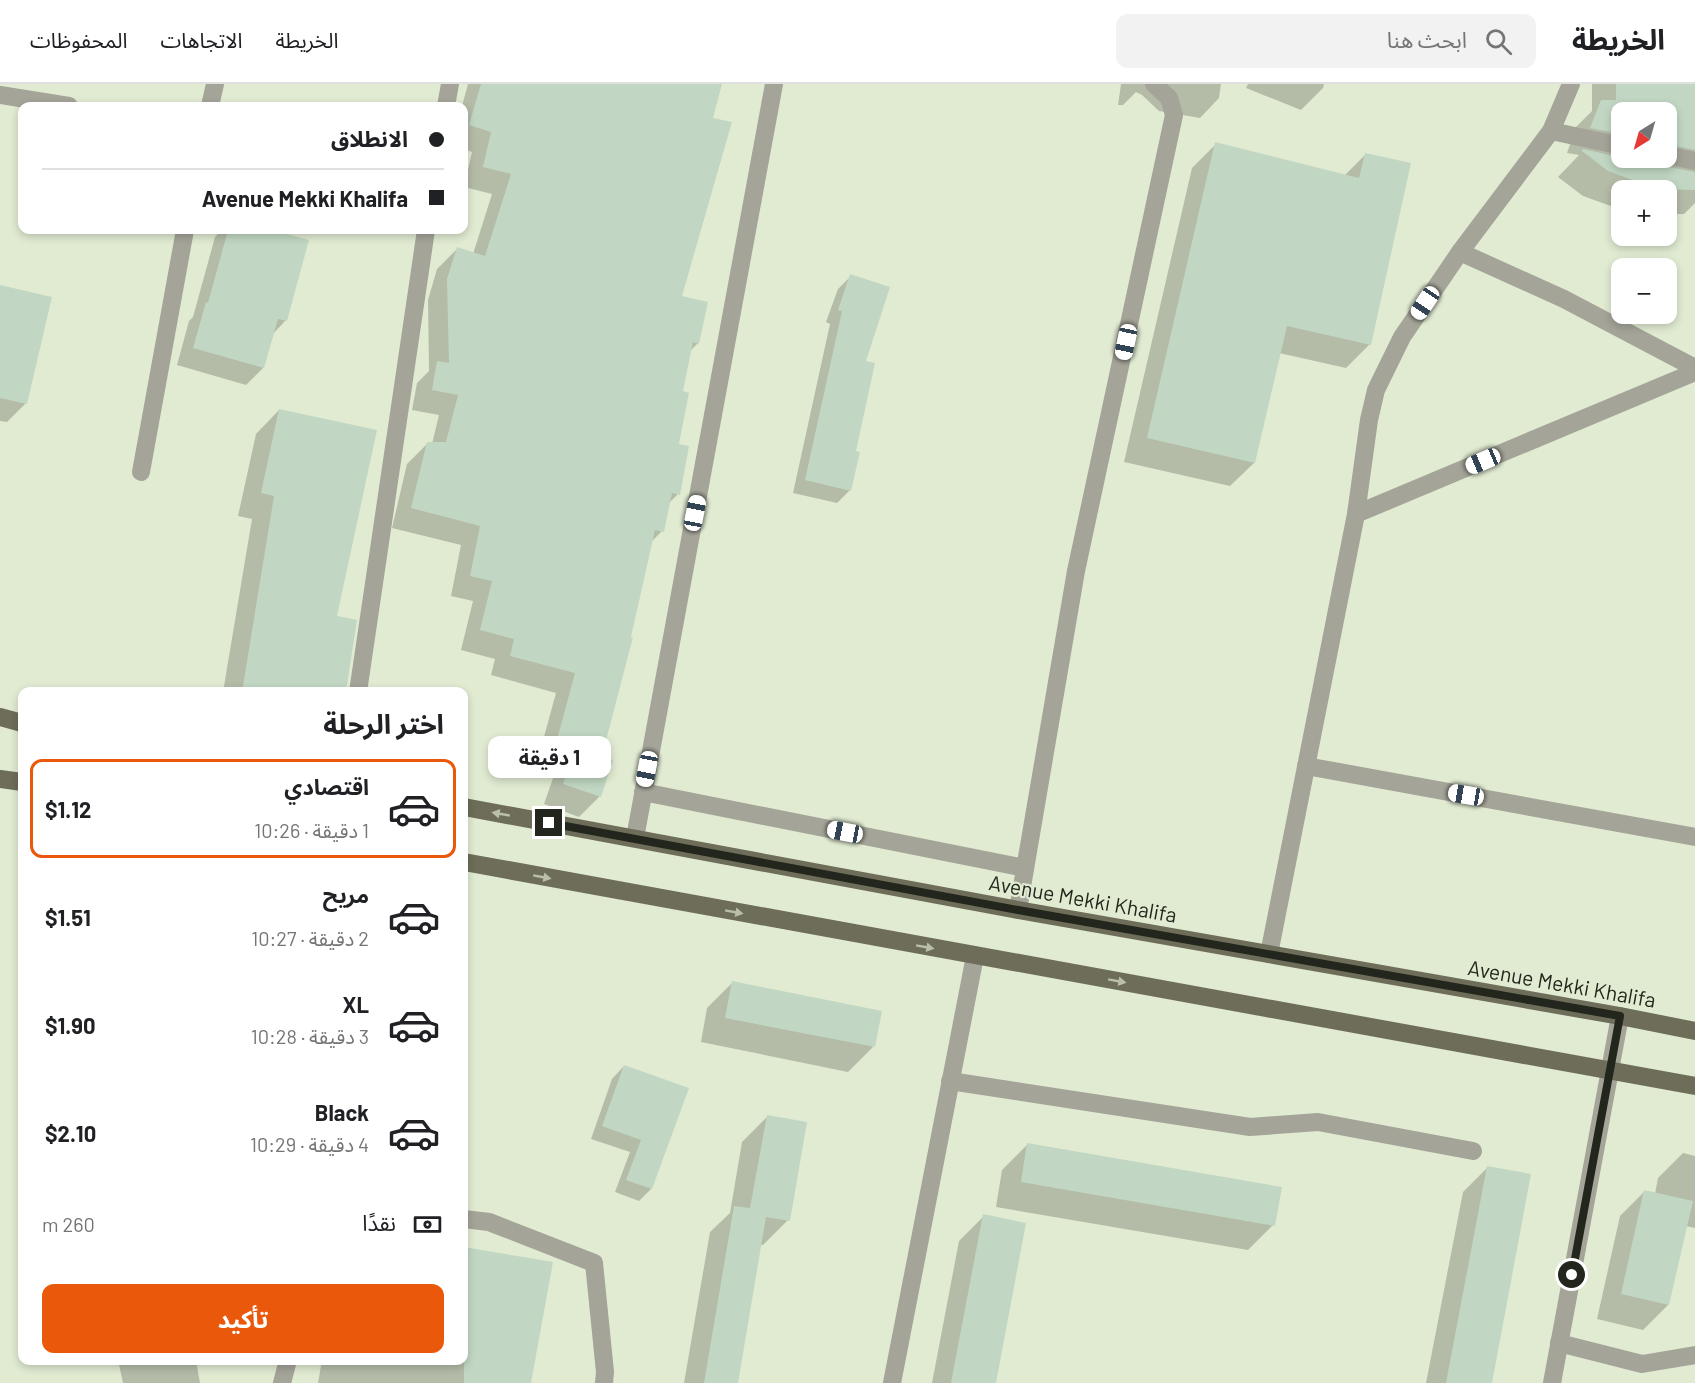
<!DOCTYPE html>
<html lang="ar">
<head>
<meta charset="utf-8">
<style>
  :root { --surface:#fff; --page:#f2f2f2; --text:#202124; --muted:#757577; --line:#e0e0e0; --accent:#ea580c }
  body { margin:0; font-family:Barlow,"Noto Sans Arabic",sans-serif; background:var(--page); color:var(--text); direction:rtl; height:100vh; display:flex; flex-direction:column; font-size:22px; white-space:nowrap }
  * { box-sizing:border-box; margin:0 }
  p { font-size:20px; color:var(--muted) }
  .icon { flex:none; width:33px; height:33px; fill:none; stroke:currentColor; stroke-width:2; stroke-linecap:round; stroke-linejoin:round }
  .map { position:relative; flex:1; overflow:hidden; direction:ltr }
  .details { position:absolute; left:18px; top:603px; width:450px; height:678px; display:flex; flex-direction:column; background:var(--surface); border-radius:12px; box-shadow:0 3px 9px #0003; direction:rtl }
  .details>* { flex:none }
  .top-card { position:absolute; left:18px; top:18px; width:450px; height:132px; border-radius:12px; box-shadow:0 3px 9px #0003; direction:rtl; display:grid; align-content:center; height:132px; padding:0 24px; background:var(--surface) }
  .needle { width:39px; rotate:217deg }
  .fabs { position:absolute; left:1611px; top:18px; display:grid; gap:12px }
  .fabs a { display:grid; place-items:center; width:66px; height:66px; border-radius:12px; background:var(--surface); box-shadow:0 3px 9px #0003; font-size:30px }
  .end { position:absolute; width:27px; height:27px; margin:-14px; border:8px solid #22261c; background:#fff; box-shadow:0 0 0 3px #fff }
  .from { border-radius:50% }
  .bubble { position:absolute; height:42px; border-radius:12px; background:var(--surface); box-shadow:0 3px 9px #0003; font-size:20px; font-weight:700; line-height:42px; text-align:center; direction:rtl }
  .car { position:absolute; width:18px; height:36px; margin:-18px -9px; border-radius:8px; box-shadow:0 0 4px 2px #0007; background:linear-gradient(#fff 24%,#345 0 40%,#fff 0 76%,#345 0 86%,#fff 0) }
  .top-card b { display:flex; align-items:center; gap:21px; height:57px; font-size:22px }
  .top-card b+b { border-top:2px solid var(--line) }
  .top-card i { width:15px; height:15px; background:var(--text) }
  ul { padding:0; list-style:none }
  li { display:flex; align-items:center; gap:18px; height:99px; margin:0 12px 9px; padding:0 12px; border:3px solid transparent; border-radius:12px }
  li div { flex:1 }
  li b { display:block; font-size:22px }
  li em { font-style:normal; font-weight:700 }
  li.active { border-color:var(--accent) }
  li>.icon { width:54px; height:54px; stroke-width:1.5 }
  h2 { padding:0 24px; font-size:27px; line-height:72px }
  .pay { display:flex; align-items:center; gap:15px; height:66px; padding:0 24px; font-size:22px }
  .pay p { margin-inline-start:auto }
  .action { display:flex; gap:12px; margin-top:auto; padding:12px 24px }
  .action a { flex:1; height:69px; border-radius:12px; background:var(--accent); color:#fff; font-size:24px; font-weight:700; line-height:69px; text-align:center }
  header { display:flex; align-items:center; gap:36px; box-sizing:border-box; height:84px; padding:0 30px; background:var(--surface); border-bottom:2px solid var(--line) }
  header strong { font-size:28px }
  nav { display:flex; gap:33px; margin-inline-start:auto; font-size:21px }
  .search { width:420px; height:54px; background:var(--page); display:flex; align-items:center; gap:15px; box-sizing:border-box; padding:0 21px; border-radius:12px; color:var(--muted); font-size:22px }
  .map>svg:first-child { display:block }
</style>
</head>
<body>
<header>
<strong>الخريطة</strong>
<div class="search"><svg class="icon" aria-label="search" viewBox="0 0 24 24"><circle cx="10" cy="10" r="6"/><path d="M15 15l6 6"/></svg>ابحث هنا</div>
<nav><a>الخريطة</a><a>الاتجاهات</a><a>المحفوظات</a></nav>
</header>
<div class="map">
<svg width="1695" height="1299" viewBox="0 0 1695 1299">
  <rect width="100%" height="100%" fill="#e1ebd2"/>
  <!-- shadow -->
  <g fill="#0003" fill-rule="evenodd">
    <path d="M 468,0 L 720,0 L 712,35 L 681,213 L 698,259 L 689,268 L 681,308 L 677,361 L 678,410 L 668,420 L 662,447 L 650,459 L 600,673 L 612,677 L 599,713 L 579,733 L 544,720 L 559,677 L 539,671 L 556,609 L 491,591 L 495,575 L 461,566 L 473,517 L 451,512 L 461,461 L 392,444 L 407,380 L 427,360 L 432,360 L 439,331 L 412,326 L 417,299 L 429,287 L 428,216 L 437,185 L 457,165 L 473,170 L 492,110 L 464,103 L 472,68 L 464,65 L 464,22 L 462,22 Z"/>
    <path d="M 1121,0 L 1221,0 L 1219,14 L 1200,34 L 1159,27 L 1142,11 L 1136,8 L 1123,21 L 1118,21 Z"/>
    <path d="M 1248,0 L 1324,0 L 1323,4 L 1301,26 L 1246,4 Z"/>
    <path d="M 1592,0 L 1695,0 L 1695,119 L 1684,130 L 1666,130 L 1666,106 L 1622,106 L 1622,126 L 1583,112 L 1558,93 L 1579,71 L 1567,69 L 1576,43 L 1592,27 ZM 1622,28 L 1666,28 L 1666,74 L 1622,74 Z"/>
    <path d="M 1216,60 L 1344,92 L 1365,71 L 1370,260 L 1346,284 L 1279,269 L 1254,379 L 1230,402 L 1124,378 L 1192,84 Z"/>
    <path d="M 222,146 L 266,146 L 308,157 L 286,236 L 273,250 L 263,284 L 246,301 L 177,281 L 189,237 L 193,233 L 215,153 Z"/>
    <path d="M 851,192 L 864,279 L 850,406 L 837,419 L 793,409 L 830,240 L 826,238 L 838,205 Z"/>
    <path d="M 0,203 L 26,319 L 7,338 L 0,337 Z"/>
    <path d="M 279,326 L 335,533 L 344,608 L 223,608 L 252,435 L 238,432 L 256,350 Z"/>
    <path d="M 732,899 L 873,963 L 848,988 L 701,958 L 707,924 Z"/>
    <path d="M 624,982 L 687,1005 L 651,1105 L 639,1117 L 615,1108 L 630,1068 L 591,1055 L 612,995 Z"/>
    <path d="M 767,1033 L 788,1136 L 763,1161 L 760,1161 L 736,1299 L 684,1299 L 710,1148 L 730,1129 L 742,1058 Z"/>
    <path d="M 1027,1061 L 1273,1141 L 1248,1166 L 996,1123 L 1002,1086 Z"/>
    <path d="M 1683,1069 L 1695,1072 L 1695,1144 L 1686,1142 L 1668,1221 L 1643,1246 L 1597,1235 L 1620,1132 L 1645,1107 L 1655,1110 L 1658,1094 Z"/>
    <path d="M 1488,1083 L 1490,1299 L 1426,1299 L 1463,1108 Z"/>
    <path d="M 984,1132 L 994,1299 L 932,1299 L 959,1157 Z"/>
    <path d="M 464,1165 L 551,1180 L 529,1299 L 318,1299 L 322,1276 L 464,1276 Z"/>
    <path d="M 118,1276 L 196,1276 L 200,1299 L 123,1299 Z"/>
  </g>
  <!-- building -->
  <g fill="#c1d7c3">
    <path d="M 481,0 L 722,0 L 713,34 L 732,38 L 682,212 L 708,218 L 699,260 L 693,258 L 683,307 L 689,309 L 679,360 L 689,362 L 680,411 L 672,409 L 664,448 L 655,446 L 631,553 L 633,553 L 602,672 L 613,676 L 601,713 L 563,700 L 578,657 L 558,652 L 575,589 L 510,572 L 514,555 L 480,546 L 492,497 L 470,492 L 480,442 L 411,424 L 427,358 L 446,358 L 458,311 L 432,306 L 437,277 L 449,279 L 447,195 L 457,163 L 485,172 L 511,90 L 483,83 L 491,48 L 469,41 Z"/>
    <path d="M 1616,0 L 1695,0 L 1695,66 L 1666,60 L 1666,28 L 1622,28 L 1622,50 L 1590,44 L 1601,16 L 1616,16 Z"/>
    <path d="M 1215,58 L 1359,94 L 1365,69 L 1411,79 L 1371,261 L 1287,242 L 1255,379 L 1147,354 Z"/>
    <path d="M 1583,65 L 1622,74 L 1655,74 L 1658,79 L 1663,82 L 1695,88 L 1695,106 L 1657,105 L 1608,87 L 1582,67 Z"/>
    <path d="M 228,146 L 272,146 L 309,156 L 287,237 L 278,235 L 264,284 L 193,264 L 206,218 L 208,219 Z"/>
    <path d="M 850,190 L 890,203 L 866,277 L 875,279 L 856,367 L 860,368 L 851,407 L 805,396 L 842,227 L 838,226 Z"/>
    <path d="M 0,201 L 52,213 L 27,320 L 0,314 Z"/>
    <path d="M 279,325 L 377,346 L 337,532 L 357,536 L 346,608 L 242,608 L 274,412 L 261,409 Z"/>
    <path d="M 732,897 L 882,927 L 875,963 L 725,934 Z"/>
    <path d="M 624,981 L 689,1004 L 652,1105 L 626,1096 L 641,1056 L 602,1042 Z"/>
    <path d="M 767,1031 L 807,1038 L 790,1137 L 766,1133 L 738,1299 L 704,1299 L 734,1122 L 750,1124 Z"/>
    <path d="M 1027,1059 L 1282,1103 L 1275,1142 L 1021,1098 Z"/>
    <path d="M 1487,1082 L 1531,1090 L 1492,1299 L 1446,1299 Z"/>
    <path d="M 1644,1106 L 1693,1117 L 1669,1221 L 1621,1210 Z"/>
    <path d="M 983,1130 L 1026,1139 L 996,1299 L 951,1299 Z"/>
    <path d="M 464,1163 L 553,1178 L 531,1299 L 464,1299 Z"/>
  </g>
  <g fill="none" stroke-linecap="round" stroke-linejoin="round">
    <!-- minor -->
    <g stroke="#a4a499" stroke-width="18">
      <path d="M 0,11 L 69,22"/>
      <path d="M 210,22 L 215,0"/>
      <path d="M 446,22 L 450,0"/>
      <path d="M 1551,47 L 1622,62"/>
      <path d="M 1666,71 L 1695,77"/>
      <path d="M 1460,168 L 1564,215 L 1695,284"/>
      <path d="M 141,388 L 185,146"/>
      <path d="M 1356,430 L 1695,288"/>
      <path d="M 358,608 L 426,146"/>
      <path d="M 1306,682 L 1695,753"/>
      <path d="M 643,708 L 1025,784"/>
      <path d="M 635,754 L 774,0"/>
      <path d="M 1018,826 L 1076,487 L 1174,31 L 1169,14 L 1154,0"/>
      <path d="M 1269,870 L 1356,430 L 1369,336 L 1376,306 L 1402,253 L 1460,168 L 1551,47 L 1571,0"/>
      <path d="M 950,997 L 1250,1043 L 1318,1038 L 1473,1067"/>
      <path d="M 464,1135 L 489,1138 L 594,1179 L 605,1288 L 604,1299"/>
      <path d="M 1559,1259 L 1642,1280 L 1695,1271"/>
      <path d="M 282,1299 L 288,1276"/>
      <path d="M 892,1299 L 975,872"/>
      <path d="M 1552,1299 L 1620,932"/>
    </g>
    <!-- major -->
    <g stroke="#6e6d59" stroke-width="18">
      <path d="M 0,633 L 22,639"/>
      <path d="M 0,695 L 22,698"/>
      <path d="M 464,723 L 1018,826 L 1620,932 L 1695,947"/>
      <path d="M 464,778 L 1695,1002"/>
    </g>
  </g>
  <!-- one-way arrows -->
  <defs><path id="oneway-solid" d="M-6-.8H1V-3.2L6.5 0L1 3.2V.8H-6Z" transform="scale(1.5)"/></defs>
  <g fill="#b9bfa8">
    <use href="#oneway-solid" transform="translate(501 730) rotate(-170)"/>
    <use href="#oneway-solid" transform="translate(542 793) rotate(10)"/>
    <use href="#oneway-solid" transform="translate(734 828) rotate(10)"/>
    <use href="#oneway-solid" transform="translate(925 863) rotate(10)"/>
    <use href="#oneway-solid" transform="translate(1117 897) rotate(10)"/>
  </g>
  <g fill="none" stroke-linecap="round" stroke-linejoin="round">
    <!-- route -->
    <path stroke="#22261c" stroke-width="8" d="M 549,739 L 1018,826 L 1620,932 L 1572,1191"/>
  </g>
  <g text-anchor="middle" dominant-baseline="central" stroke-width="4.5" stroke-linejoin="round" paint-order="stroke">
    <!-- street labels -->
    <g font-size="21" fill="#22261c" stroke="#e1ebd2">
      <text transform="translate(1083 814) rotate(10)">Avenue Mekki Khalifa</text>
      <text transform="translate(1562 899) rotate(10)">Avenue Mekki Khalifa</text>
    </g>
  </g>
</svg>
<div class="fabs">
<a><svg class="needle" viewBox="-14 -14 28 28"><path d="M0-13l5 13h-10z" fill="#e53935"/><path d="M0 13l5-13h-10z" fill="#757577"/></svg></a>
<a>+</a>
<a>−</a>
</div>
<i class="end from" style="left:1572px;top:1191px"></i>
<i class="end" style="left:549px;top:739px"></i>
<div class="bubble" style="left:488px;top:652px;width:123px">1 دقيقة</div>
<i class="car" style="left:1425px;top:219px;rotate:214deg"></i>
<i class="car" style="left:1126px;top:258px;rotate:192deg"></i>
<i class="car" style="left:1483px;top:377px;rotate:247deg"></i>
<i class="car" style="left:695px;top:429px;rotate:11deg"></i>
<i class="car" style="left:647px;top:685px;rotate:191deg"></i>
<i class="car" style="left:1466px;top:711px;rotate:280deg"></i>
<i class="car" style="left:845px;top:748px;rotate:281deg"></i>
<div class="top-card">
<b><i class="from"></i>الانطلاق</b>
<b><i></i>Avenue Mekki Khalifa</b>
</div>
<section class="details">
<h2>اختر الرحلة</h2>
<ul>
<li class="active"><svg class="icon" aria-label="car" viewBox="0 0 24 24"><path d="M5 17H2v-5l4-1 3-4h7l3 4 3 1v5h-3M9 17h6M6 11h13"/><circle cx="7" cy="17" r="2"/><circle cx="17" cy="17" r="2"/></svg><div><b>اقتصادي</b><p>1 دقيقة · 10:26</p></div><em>$1.12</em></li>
<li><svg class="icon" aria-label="car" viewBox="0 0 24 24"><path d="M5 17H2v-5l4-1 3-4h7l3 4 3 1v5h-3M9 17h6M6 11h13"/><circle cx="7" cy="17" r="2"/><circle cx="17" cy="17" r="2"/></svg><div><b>مريح</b><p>2 دقيقة · 10:27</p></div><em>$1.51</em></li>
<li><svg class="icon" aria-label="car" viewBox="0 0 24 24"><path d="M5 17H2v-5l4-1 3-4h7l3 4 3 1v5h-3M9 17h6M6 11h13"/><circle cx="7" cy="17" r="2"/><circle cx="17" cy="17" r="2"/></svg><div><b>XL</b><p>3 دقيقة · 10:28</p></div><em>$1.90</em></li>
<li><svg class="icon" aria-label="car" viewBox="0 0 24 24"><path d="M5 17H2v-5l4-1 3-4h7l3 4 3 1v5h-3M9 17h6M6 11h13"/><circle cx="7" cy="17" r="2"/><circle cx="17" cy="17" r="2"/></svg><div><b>Black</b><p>4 دقيقة · 10:29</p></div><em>$2.10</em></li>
</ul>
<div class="pay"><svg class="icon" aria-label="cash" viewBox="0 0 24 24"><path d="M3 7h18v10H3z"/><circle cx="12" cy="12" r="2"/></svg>نقدًا<p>260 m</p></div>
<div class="action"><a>تأكيد</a></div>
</section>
</div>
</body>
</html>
